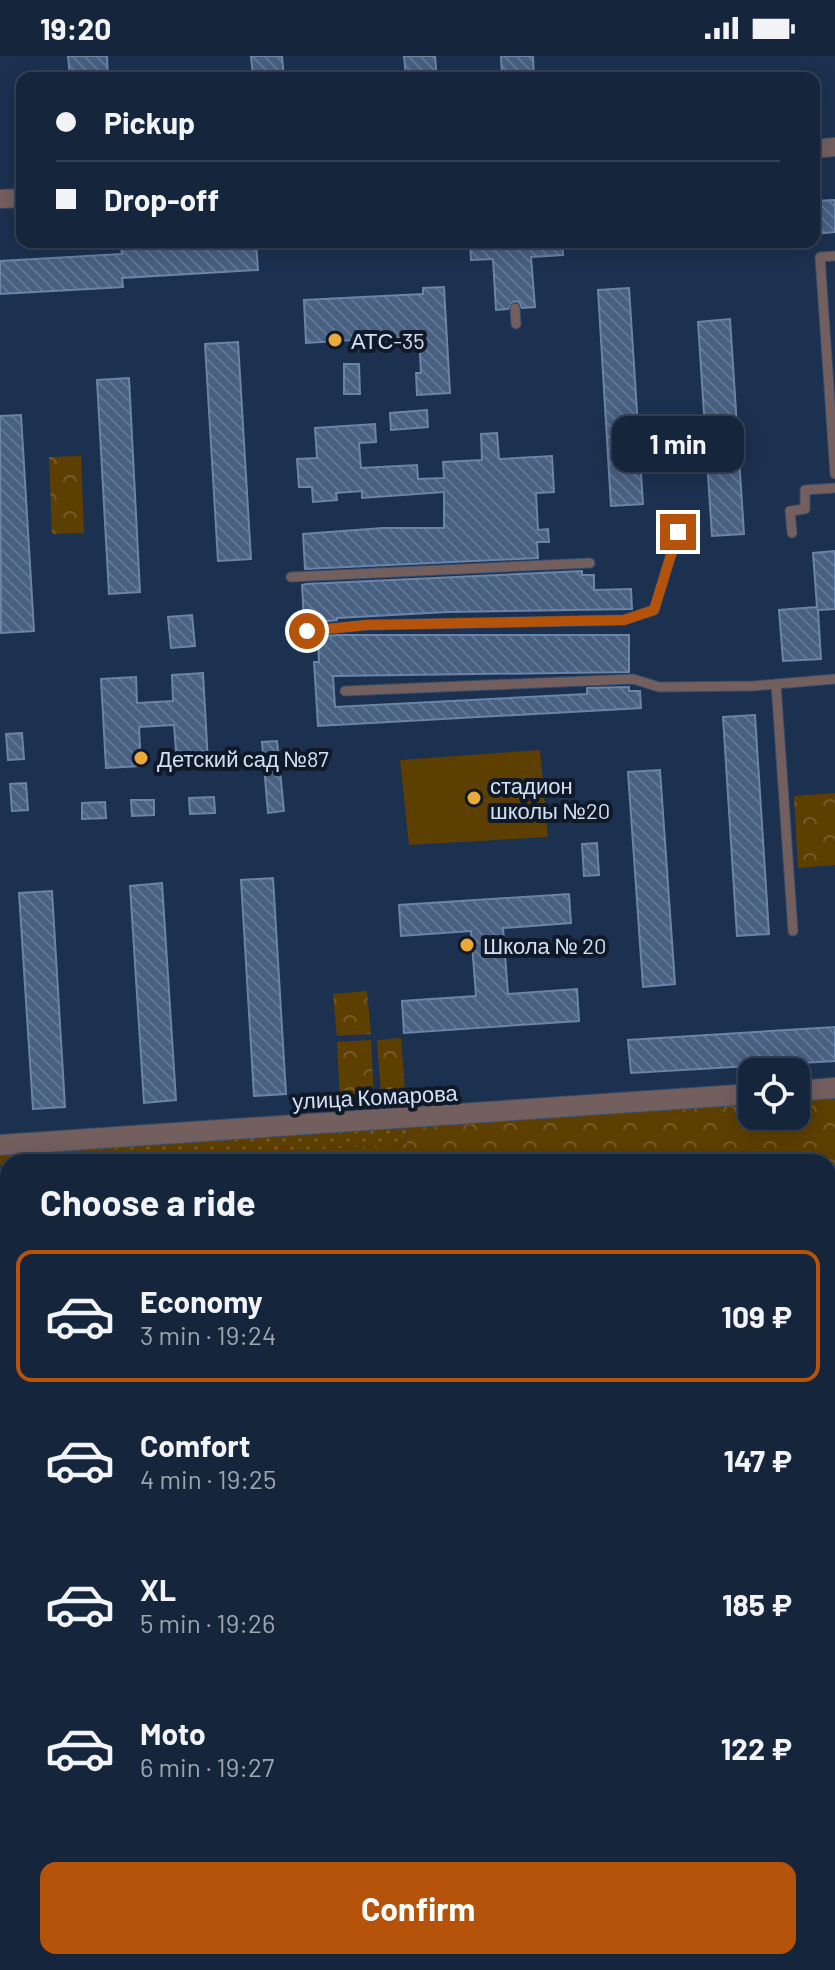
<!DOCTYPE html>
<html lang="en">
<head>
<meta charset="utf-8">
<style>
  :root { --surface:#15253c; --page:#223147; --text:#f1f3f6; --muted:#9da5af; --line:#344256; --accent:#b45309 }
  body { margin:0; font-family:Barlow,sans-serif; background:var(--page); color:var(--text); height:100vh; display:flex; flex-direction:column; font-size:30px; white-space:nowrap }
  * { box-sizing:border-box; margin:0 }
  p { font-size:26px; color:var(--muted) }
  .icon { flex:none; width:44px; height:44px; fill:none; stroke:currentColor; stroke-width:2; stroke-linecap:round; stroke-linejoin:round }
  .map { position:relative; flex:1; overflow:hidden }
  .panel { position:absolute; left:0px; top:1098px; width:836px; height:816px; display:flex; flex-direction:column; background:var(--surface); border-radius:24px 24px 0 0; box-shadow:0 4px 20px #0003,0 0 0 2px var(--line) }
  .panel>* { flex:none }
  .top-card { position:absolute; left:16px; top:16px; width:804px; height:176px; border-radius:16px; box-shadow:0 4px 20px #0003,0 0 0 2px var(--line); display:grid; align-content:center; height:176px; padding:0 40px; background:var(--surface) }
  .buttons { position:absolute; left:738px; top:1002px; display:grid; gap:16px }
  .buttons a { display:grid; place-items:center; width:72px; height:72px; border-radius:16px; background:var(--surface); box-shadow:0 4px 20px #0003,0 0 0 2px var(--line); font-size:40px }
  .end { position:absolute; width:36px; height:36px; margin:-18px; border:10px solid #b45309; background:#fff; box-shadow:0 0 0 4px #fff }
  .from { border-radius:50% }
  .bubble { position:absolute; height:56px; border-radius:16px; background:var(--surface); box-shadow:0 4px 20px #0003,0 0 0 2px var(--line); font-size:26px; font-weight:700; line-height:56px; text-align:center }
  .top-card b { display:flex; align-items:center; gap:28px; height:76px; font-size:30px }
  .top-card b+b { border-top:2px solid var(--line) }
  .top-card i { width:20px; height:20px; background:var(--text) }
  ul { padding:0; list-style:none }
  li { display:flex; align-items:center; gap:24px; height:132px; margin:0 16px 12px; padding:0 24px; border:4px solid transparent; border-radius:16px }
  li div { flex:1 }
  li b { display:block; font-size:30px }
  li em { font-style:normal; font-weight:700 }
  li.current { border-color:var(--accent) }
  li>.icon { width:72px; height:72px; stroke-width:1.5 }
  h2 { padding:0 40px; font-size:36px; line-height:96px }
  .button { display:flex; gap:16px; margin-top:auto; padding:16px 40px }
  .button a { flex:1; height:92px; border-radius:16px; background:var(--accent); color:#fff; font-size:32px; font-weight:700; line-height:92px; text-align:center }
  .status { display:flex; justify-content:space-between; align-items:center; height:56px; padding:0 40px; background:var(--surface); direction:ltr }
  .status svg { height:22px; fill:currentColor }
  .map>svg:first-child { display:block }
</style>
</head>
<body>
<div class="status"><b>19:20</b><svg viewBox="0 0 49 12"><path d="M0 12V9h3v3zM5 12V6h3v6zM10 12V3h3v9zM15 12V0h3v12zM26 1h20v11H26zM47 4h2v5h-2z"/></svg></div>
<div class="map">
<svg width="835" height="1914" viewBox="0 0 835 1914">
  <defs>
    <pattern id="grass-dots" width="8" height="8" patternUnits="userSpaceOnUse" patternTransform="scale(2)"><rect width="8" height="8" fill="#5e3f02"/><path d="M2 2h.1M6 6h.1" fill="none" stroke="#745a28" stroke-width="1.8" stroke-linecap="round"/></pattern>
    <pattern id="forest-crowns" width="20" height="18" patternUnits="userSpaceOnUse" patternTransform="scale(2)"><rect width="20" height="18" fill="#5e3f02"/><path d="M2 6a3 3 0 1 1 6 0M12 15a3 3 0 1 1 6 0" fill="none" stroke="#745a28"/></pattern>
    <pattern id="building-back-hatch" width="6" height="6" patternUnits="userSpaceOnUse" patternTransform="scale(2)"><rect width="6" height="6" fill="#486081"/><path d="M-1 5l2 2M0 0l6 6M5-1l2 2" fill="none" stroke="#627693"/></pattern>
  </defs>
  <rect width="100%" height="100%" fill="#1c3150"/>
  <!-- grass -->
  <path fill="url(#grass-dots)" d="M 406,1070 L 407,1088 L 278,1096 L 278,1106 L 8,1106 L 8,1109 L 0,1109 L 0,1096 Z"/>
  <!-- forest -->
  <g fill="url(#forest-crowns)">
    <path d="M 81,400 L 84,477 L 52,478 L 49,401 Z"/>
    <path d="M 835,737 L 835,809 L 798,812 L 794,740 Z"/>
    <path d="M 367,935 L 371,978 L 337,980 L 333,938 Z"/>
    <path d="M 401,982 L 406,1048 L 382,1050 L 377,984 Z"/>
    <path d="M 371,984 L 374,1045 L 340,1047 L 337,986 Z"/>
    <path d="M 835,1035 L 835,1131 L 828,1131 L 828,1106 L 540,1106 L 539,1096 L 457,1102 L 458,1106 L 454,1106 L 452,1102 L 415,1106 L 278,1106 L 277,1096 L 407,1088 L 406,1070 L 752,1041 L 752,1060 L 796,1060 L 796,1037 Z"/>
  </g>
  <!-- pitch -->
  <path fill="#5e3f02" d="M 540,694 L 548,781 L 409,789 L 400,704 Z"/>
  <!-- building -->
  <g fill="url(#building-back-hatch)" stroke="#6b84a7" stroke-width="2">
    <path d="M 68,0 L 107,0 L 108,22 L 70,22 Z"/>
    <path d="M 251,0 L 282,0 L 284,22 L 253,22 Z"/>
    <path d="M 404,0 L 435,0 L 437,22 L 406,22 Z"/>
    <path d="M 501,0 L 533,0 L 534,22 L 502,22 Z"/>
    <path d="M 835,144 L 835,176 L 814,178 L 814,145 Z"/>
    <path d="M 199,186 L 256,186 L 258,214 L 122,222 L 123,231 L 0,238 L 0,205 L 122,198 L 121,191 Z"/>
    <path d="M 470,186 L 562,186 L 563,199 L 531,201 L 535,251 L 522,252 L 519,246 L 514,245 L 508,253 L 496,254 L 493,203 L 471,204 Z"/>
    <path d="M 444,231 L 450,337 L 417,339 L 416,317 L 421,317 L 419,280 L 306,287 L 304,244 L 423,238 L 423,232 Z"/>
    <path d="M 629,232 L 643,448 L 611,450 L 598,234 Z"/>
    <path d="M 730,263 L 744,478 L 712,480 L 698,266 Z"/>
    <path d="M 238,286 L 251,503 L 218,505 L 205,288 Z"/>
    <path d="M 344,308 L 359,308 L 360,338 L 344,338 Z"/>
    <path d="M 129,322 L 140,536 L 109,538 L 97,324 Z"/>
    <path d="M 427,354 L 428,371 L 391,374 L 390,357 Z"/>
    <path d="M 21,359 L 34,575 L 1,577 L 0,360 Z"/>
    <path d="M 375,368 L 376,386 L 359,387 L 361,412 L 417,409 L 418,423 L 444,422 L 443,406 L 482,404 L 481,378 L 497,377 L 499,403 L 552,400 L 554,436 L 536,437 L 538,474 L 548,473 L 549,486 L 537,486 L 538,502 L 305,513 L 303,478 L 383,472 L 444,472 L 444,436 L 362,442 L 362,435 L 336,437 L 337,444 L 313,446 L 312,431 L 299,431 L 297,403 L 317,402 L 315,372 Z"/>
    <path d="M 835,495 L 835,553 L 818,554 L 821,603 L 783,605 L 779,554 L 817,551 L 813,497 Z"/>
    <path d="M 582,515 L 582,519 L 594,519 L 594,534 L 631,533 L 632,553 L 447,556 L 337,562 L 337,564 L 318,566 L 318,563 L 304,564 L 302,529 L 306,528 Z"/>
    <path d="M 192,559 L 195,590 L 171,592 L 168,561 Z"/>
    <path d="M 338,579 L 629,579 L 629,616 L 333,620 L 335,651 L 587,638 L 587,632 L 629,631 L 629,635 L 640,635 L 641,652 L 318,670 L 314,606 L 319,606 L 318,581 Z"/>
    <path d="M 203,617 L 208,706 L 177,708 L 174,669 L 139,671 L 141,710 L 106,712 L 101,623 L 136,621 L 137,647 L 173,645 L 172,619 Z"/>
    <path d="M 755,659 L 769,878 L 737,880 L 723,661 Z"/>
    <path d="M 22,677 L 24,703 L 8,704 L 6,678 Z"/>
    <path d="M 277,685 L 284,755 L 268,757 L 262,686 Z"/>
    <path d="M 660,714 L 675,928 L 643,931 L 628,716 Z"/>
    <path d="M 26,727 L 28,754 L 12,755 L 10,728 Z"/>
    <path d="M 214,741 L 215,757 L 190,758 L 189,742 Z"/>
    <path d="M 131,744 L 154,744 L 154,759 L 132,760 Z"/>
    <path d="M 105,746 L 106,762 L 82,763 L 82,747 Z"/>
    <path d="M 597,787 L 599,819 L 584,820 L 582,788 Z"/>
    <path d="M 273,822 L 286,1038 L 254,1040 L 241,824 Z"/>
    <path d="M 162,827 L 176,1044 L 144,1047 L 130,830 Z"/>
    <path d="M 52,835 L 65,1051 L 33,1053 L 19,837 Z"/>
    <path d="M 569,838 L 571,867 L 503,872 L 508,938 L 577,933 L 579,965 L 404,977 L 402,945 L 476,940 L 471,875 L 401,880 L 399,849 Z"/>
    <path d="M 835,971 L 835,1005 L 631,1017 L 628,984 Z"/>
  </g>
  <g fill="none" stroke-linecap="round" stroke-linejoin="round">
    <!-- service casing -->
    <g stroke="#394d6a" stroke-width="11">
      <g id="service">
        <path d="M 835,200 L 820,201 L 835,418"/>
        <path d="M 515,252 L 516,268"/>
        <path d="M 792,477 L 790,455 L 805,453 L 805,434 L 835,432"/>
        <path d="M 291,521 L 590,507"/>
        <path d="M 307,575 L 367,569 L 624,564 L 654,554 L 678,476"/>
        <path d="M 776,628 L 793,875"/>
        <path d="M 345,635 L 633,623 L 659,631 L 753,630 L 835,623"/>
      </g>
    </g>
    <!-- minor casing -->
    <g stroke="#394d6a" stroke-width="20">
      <g id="minor">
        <path d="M 814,93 L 835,91"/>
        <path d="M 0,143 L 22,142"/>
      </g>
    </g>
    <!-- tertiary casing -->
    <g stroke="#394d6a" stroke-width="22">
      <g id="tertiary">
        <path d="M 796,1035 L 835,1032"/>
        <path d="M 0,1089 L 752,1038"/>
        <path d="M 828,1141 L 835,1140"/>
        <path d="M 0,1190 L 8,1189"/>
      </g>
    </g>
    <!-- service -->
    <use href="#service" stroke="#745f5f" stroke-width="9"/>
    <!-- minor -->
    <use href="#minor" stroke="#745f5f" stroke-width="18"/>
    <!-- tertiary -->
    <use href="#tertiary" stroke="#745f5f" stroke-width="20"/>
  </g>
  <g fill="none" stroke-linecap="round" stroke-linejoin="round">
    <!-- route -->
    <path stroke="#b45309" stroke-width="10" d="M 307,575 L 367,569 L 624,564 L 654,554 L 678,476"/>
  </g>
  <!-- markers -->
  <g fill="#eaaa39" stroke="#101927" stroke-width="3">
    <circle cx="335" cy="284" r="8"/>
    <circle cx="141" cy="702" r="8"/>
    <circle cx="474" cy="742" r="8"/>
    <circle cx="467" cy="889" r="8"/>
  </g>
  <g text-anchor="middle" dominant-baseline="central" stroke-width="8" stroke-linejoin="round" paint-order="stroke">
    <!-- poi labels -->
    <g font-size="22" fill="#d3e0f4" stroke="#101927" text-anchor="start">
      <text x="351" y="284">АТС-35</text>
      <text x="157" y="702">Детский сад №87</text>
      <text x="490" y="729">стадион<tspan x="490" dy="25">школы №20</tspan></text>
      <text x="483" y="889">Школа № 20</text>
    </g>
    <!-- street labels -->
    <g font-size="22" fill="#d3e0f4" stroke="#101927">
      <text transform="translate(375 1040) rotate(-3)">улица Комарова</text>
    </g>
  </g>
</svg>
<div class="buttons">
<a><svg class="icon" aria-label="locate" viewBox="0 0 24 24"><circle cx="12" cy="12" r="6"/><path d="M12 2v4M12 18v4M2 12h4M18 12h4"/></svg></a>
</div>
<i class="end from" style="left:307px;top:575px"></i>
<i class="end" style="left:678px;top:476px"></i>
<div class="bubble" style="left:612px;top:360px;width:132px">1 min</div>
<div class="top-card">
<b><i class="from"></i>Pickup</b>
<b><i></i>Drop-off</b>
</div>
<section class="panel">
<h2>Choose a ride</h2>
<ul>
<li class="current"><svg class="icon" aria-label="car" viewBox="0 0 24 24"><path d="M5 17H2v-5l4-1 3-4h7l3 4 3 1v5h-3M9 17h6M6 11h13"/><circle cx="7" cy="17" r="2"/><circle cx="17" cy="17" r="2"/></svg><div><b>Economy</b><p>3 min · 19:24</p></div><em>109 ₽</em></li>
<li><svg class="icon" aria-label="car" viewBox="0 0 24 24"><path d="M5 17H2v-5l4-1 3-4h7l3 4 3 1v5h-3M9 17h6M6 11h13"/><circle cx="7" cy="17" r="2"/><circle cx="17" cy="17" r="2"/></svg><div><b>Comfort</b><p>4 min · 19:25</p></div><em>147 ₽</em></li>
<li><svg class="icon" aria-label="car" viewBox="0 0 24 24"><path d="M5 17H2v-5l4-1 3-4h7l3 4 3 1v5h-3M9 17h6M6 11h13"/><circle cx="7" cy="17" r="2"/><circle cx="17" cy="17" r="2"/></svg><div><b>XL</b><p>5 min · 19:26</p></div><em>185 ₽</em></li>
<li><svg class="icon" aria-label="car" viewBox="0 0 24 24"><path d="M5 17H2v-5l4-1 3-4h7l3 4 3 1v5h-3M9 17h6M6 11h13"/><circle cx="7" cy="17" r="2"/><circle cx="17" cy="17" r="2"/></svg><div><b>Moto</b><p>6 min · 19:27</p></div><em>122 ₽</em></li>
</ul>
<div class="button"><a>Confirm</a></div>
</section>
</div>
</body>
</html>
